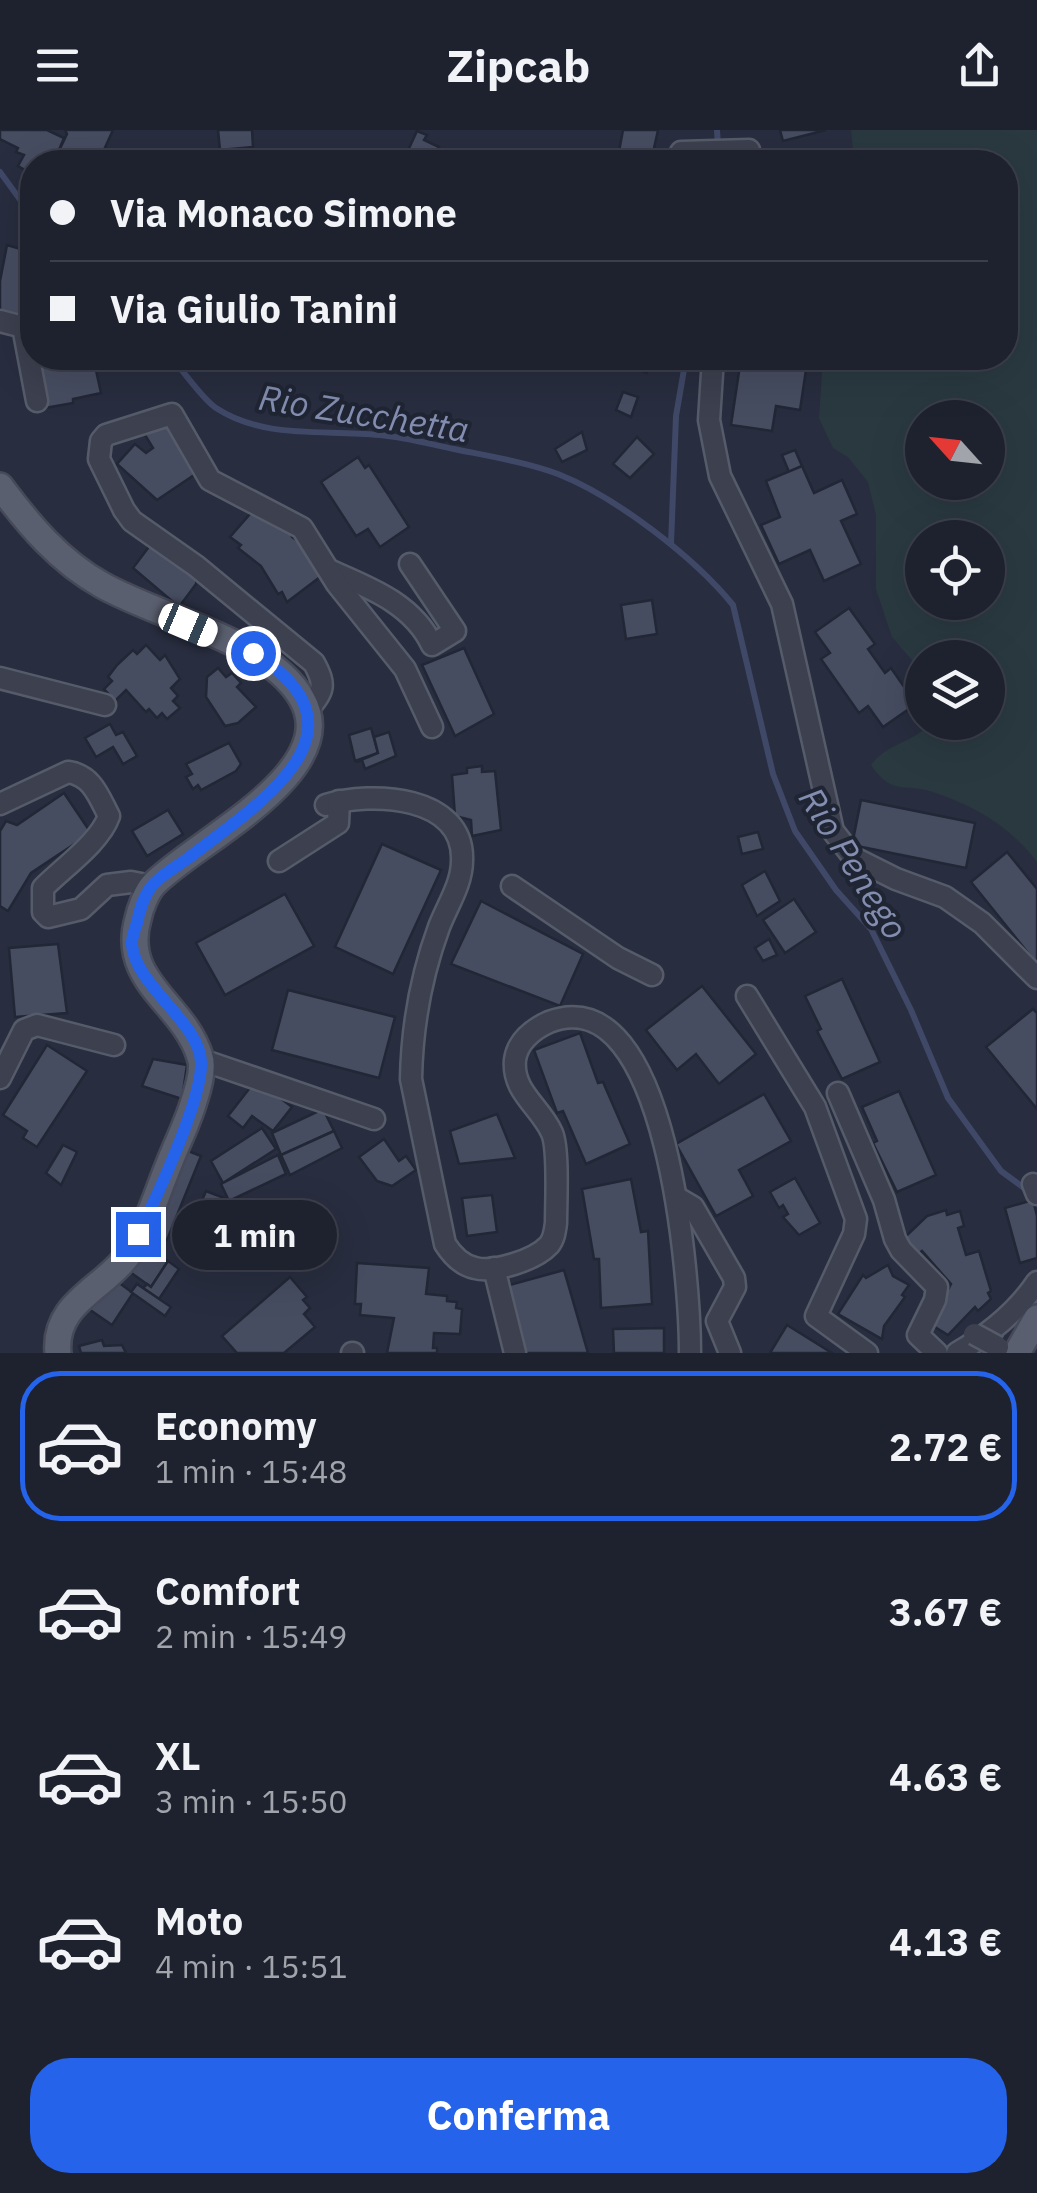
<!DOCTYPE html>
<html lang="it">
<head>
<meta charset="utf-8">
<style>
  :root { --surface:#1e222f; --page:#262a37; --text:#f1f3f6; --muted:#a1a4aa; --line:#3c3f4b; --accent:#2563eb }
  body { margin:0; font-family:"IBM Plex Sans",sans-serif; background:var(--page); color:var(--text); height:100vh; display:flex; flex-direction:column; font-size:38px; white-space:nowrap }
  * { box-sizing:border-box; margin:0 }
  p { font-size:32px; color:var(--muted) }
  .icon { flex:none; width:55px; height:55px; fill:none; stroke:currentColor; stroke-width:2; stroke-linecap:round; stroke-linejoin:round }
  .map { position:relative; height:1223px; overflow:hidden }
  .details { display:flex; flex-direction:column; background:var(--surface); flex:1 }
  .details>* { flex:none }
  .hud { position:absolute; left:20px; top:20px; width:998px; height:220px; border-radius:40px; box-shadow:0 10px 40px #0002,0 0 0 2px var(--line); display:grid; align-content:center; height:220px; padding:0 30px; background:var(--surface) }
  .needle { width:65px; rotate:297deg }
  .buttons { position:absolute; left:905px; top:270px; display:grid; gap:20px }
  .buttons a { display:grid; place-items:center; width:100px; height:100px; border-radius:50%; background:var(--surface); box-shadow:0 10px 40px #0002,0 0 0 2px var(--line); font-size:50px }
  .end { position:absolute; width:45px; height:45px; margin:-22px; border:12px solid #2563eb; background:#fff; box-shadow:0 0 0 5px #fff }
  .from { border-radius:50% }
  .bubble { position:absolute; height:70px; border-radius:35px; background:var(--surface); box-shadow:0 10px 40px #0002,0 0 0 2px var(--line); font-size:32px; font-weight:800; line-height:70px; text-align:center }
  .car { position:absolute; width:30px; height:60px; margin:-30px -15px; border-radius:12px; box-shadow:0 0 8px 2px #0007; background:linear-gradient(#fff 24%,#345 0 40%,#fff 0 76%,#345 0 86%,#fff 0) }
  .hud b { display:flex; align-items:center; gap:35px; height:95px; font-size:38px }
  .hud b+b { border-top:2px solid var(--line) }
  .hud i { width:25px; height:25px; background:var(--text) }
  ul { padding:18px 0 0; list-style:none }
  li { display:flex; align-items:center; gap:30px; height:150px; margin:0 20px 15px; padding:0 10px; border:5px solid transparent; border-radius:40px }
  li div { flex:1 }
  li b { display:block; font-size:38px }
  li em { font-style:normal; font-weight:800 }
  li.selected { border-color:var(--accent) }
  li>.icon { width:90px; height:90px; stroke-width:1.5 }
  .button { display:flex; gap:20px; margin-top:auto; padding:20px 30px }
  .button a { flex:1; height:115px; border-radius:40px; background:var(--accent); color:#fff; font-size:40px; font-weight:800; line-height:115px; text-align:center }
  header { display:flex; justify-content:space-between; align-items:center; height:130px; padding:0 30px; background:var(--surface); font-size:45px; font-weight:800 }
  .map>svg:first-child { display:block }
</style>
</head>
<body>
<header><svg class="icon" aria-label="menu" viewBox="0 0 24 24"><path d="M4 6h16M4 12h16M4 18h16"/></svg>Zipcab<svg class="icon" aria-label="share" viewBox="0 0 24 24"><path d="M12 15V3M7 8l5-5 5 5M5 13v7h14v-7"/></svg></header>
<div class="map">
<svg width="1037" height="1223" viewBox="0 0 1037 1223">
  <rect width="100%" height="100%" fill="#282d3f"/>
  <!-- green -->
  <path fill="#2a3940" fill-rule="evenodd" d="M 851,0 L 1037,0 L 1037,732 C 1010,696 975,676 933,662 C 903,652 893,667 871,635 C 888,612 912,614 931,593 L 988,592 L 988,528 L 922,528 L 922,542 L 892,507 L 876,459 L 876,385 L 868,352 L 848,327 L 833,318 L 819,288 L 823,228 L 1005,228 L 1005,32 L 854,32 ZM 922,288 L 988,288 L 988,352 L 922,352 ZM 922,408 L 988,408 L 988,472 L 922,472 Z"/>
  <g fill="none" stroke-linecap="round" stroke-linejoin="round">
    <!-- stream -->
    <g stroke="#3f4867" stroke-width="6">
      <path d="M 717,0 L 719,32"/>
      <path d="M 0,42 L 32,86"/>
      <path d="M 171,228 C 184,241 202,269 216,278 C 265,310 325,299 379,305 C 404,307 430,314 454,319 C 488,326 525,332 558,344 C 616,367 694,427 733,475 L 773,644 L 795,701 L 836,760 L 871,799 L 911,880 L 948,968 L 1001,1041 L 1031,1063"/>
      <path d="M 671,414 L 676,286 L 686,228"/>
    </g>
  </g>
  <!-- building -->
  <g fill="#474d61" stroke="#222736" stroke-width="2.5">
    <path d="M 0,0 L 47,0 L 64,8 L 56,27 L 67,32 L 32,32 L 32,44 L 18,36 L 24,25 L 16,22 L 18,18 L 0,9 Z"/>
    <path d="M 65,0 L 113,0 L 103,22 L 99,20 L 92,32 L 67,32 L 56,27 L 67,4 Z"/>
    <path d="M 218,0 L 252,0 L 253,17 L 220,20 Z"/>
    <path d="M 623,0 L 658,0 L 651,32 L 617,32 Z"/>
    <path d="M 780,0 L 826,0 L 783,11 Z"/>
    <path d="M 417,1 L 427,5 L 424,10 L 439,17 L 430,31 L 419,26 L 414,32 L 405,27 Z"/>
    <path d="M 7,115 L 31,122 L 32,177 L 21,174 L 19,185 L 0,181 L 0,151 Z"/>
    <path d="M 35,228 L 101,228 L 94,231 L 101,263 L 73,269 L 73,273 L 45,278 Z"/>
    <path d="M 626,228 L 652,228 L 647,243 L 630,237 Z"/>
    <path d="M 746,228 L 786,228 L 785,237 L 806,240 L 800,280 L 776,276 L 772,301 L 731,295 L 740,235 L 745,236 Z"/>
    <path d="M 623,262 L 638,267 L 631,287 L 616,280 Z"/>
    <path d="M 169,289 L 197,343 L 157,370 L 117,334 L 135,314 L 146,323 L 153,318 L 145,305 Z"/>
    <path d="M 582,302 L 587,320 L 562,332 L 555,319 Z"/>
    <path d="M 637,307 L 654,324 L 630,348 L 613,334 Z"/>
    <path d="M 795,320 L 802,336 L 789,342 L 782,325 Z"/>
    <path d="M 358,327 L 365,338 L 369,335 L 409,397 L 380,417 L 368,399 L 356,406 L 321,352 Z"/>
    <path d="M 802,336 L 814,363 L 842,350 L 857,384 L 841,391 L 861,434 L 824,451 L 810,420 L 779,434 L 761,395 L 780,387 L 766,351 Z"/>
    <path d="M 256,377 L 290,400 L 292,407 L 302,414 L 320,447 L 287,472 L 282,462 L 278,464 L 261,436 L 238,418 L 241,415 L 230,407 Z"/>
    <path d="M 154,410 L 197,445 L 196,454 L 179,477 L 133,438 Z"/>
    <path d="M 652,470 L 657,504 L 626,509 L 621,475 Z"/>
    <path d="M 849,478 L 875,514 L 868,519 L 885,543 L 891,538 L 916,574 L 883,597 L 868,576 L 859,583 L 821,529 L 830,523 L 815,502 Z"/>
    <path d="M 146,515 L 160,530 L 165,525 L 180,549 L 171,558 L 178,566 L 173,571 L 180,578 L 167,589 L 162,583 L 157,588 L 149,579 L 146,582 L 126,560 L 115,571 L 104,559 L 112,551 L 108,547 L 117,535 L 133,520 L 137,524 Z"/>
    <path d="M 464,518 L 494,584 L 455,606 L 422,535 Z"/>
    <path d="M 218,538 L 226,547 L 232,543 L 241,553 L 237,557 L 256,577 L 238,593 L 225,596 L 206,567 L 207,547 Z"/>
    <path d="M 110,594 L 116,605 L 123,602 L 137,626 L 123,634 L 113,617 L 96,627 L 85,608 Z"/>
    <path d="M 371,598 L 378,623 L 355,631 L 349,605 Z"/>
    <path d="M 389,602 L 396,626 L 365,639 L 362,630 L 356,632 L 378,623 L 374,607 Z"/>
    <path d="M 229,613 L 241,634 L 236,641 L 201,660 L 198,655 L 193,659 L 186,647 L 192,644 L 186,634 Z"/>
    <path d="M 482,636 L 482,642 L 495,641 L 501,700 L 472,706 L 471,690 L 455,686 L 452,645 L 467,643 L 467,638 Z"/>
    <path d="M 64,663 L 91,703 L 31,743 L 8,781 L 0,776 L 0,701 L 6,691 L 17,695 Z"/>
    <path d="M 861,670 L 975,693 L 966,738 L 852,715 Z"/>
    <path d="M 168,680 L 183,704 L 147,726 L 132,701 Z"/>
    <path d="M 758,702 L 763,719 L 742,724 L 738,707 Z"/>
    <path d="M 382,714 L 441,740 L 393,844 L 335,817 Z"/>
    <path d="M 1007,722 L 1037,759 L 1037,834 L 971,752 Z"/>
    <path d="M 765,741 L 780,771 L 757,786 L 742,755 Z"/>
    <path d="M 285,764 L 314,816 L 225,865 L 196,813 Z"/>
    <path d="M 794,769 L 816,802 L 785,823 L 763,790 Z"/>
    <path d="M 481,771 L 583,824 L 560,876 L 451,834 Z"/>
    <path d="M 769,809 L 777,825 L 763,831 L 755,818 Z"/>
    <path d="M 58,814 L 67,883 L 15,887 L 9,818 Z"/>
    <path d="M 842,849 L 880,932 L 842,949 L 817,901 L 821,899 L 805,866 Z"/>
    <path d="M 702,856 L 756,924 L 719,954 L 696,924 L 677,940 L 646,900 Z"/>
    <path d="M 288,860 L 395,887 L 379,948 L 272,920 Z"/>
    <path d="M 1033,879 L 1037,883 L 1037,979 L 986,917 Z"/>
    <path d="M 580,903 L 598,953 L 603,952 L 630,1014 L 586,1034 L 563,981 L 557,983 L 534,920 Z"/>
    <path d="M 47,915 L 87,941 L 37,1017 L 23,1008 L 27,1001 L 3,985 Z"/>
    <path d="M 153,929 L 187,935 L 182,969 L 142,956 Z"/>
    <path d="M 256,950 L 292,977 L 273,1001 L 252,986 L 243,998 L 228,986 Z"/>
    <path d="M 899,961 L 936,1045 L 897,1062 L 873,1013 L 877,1011 L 862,977 Z"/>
    <path d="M 764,964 L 791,1011 L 739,1040 L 753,1066 L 716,1086 L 676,1014 Z"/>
    <path d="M 323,979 L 334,1001 L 281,1025 L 272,1003 Z"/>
    <path d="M 497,984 L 515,1028 L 459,1034 L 450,1001 Z"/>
    <path d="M 262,998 L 276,1019 L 223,1053 L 211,1031 Z"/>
    <path d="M 334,1001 L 342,1018 L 290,1045 L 281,1025 Z"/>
    <path d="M 384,1009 L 399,1031 L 406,1026 L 416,1040 L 392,1056 L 377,1051 L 359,1027 Z"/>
    <path d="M 63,1015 L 77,1022 L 61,1055 L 46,1043 Z"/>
    <path d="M 183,1019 L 201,1026 L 167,1110 L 149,1103 Z"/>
    <path d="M 278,1025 L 286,1044 L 229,1071 L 221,1054 Z"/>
    <path d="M 795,1048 L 820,1093 L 799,1105 L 783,1087 L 788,1084 L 783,1075 L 779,1078 L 770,1062 Z"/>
    <path d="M 631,1049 L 641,1102 L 648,1101 L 652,1174 L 601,1178 L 599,1129 L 594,1129 L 582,1059 Z"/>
    <path d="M 206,1061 L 224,1068 L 200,1125 L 182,1118 Z"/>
    <path d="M 492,1065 L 497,1102 L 467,1106 L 462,1068 Z"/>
    <path d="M 1033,1070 L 1037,1086 L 1037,1128 L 1020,1133 L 1005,1078 Z"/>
    <path d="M 946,1080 L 947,1085 L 960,1081 L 964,1096 L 958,1098 L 966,1125 L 979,1121 L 991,1161 L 988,1163 L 991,1169 L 978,1181 L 975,1177 L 948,1205 L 930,1194 L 951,1154 L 922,1121 L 919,1123 L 904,1108 L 927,1086 Z"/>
    <path d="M 146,1117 L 168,1131 L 151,1157 L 130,1142 Z"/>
    <path d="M 168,1131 L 179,1139 L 159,1169 L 143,1158 L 147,1154 L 151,1157 Z"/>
    <path d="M 357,1133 L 429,1138 L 426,1164 L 447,1166 L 447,1171 L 457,1172 L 456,1178 L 462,1179 L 460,1204 L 434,1203 L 433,1218 L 437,1218 L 437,1223 L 387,1223 L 394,1188 L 360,1185 L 361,1174 L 355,1174 Z"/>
    <path d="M 888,1135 L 893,1146 L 909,1155 L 902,1165 L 905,1167 L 884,1196 L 882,1209 L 838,1184 L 863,1145 L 866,1148 Z"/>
    <path d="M 564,1140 L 588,1223 L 526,1223 L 506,1156 Z"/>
    <path d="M 111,1147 L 133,1163 L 112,1195 L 83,1175 Z"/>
    <path d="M 290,1147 L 307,1167 L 303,1170 L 310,1178 L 304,1184 L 315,1197 L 284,1223 L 237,1223 L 222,1206 Z"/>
    <path d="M 137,1154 L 171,1177 L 165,1186 L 131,1162 Z"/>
    <path d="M 787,1195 L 832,1223 L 770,1223 Z"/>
    <path d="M 664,1198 L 664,1223 L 614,1223 L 613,1199 Z"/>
    <path d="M 102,1210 L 104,1216 L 122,1215 L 126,1223 L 81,1223 L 79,1216 Z"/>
  </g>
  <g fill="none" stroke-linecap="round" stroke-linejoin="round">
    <!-- minor casing -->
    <g stroke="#565b6a" stroke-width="25">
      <g id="minor">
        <path d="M 681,22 L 749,20"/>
        <path d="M 0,191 L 23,197 L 37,271"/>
        <path d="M 713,228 L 709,290 L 720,346 L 782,474 L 833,701 L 854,728 L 896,749 L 945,767 L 982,793 L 1037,848"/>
        <path d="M 331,441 C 370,458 413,474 432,515 L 455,501 L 410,434"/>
        <path d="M 0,548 L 105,575"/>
        <path d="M 307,581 C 323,561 327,557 314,533 L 196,436 L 132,391 L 124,380 L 99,329 L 101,311 L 106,305 L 172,284 L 210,350 L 302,398 L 337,454 L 405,539 L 432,597"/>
        <path d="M 0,674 L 68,642 C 92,645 99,667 109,686 C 100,712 64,737 43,758 L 43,782 L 48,787 L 81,779 L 107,755 L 131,752 L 151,756"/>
        <path d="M 326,675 C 371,661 465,665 462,731 C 462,754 447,776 439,797 C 421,846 412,897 411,949 L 445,1114 C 452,1125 461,1135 475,1138 C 494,1143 535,1130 549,1115 C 554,1109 555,1101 556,1093 C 556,1073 559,1019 552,1003 C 540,976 512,962 515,930 C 517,912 533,899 549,892 C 669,845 690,1155 690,1223"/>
        <path d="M 279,731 L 338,693 L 339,671"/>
        <path d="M 512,756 L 618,828 L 652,845"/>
        <path d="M 747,866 L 815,977 L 856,1089 L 854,1104 L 816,1186 L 867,1223"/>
        <path d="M 202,930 L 374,989"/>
        <path d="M 0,948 L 24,900 L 37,895 L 114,915"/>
        <path d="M 838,963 L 884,1070 L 895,1109 L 901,1120 L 937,1157 L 935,1170 L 918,1205 L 937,1223"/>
        <path d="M 1033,1054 L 1037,1064"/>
        <path d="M 676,1067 L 693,1077 L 734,1148 L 735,1157 L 717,1191 L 730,1223"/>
        <path d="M 494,1138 L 515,1223"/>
        <path d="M 352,1223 L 353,1223"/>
        <path d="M 957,1223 C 988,1205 1017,1182 1037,1152"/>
      </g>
    </g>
    <!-- major casing -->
    <g stroke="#454958" stroke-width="30">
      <g id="major">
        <path d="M 0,356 C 29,395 59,431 102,455 C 160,488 270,511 302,569 C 344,643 192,713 153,755 C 146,763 140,779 138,789 C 120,852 184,873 200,927 C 204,938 198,959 194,971 C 188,992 177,1013 169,1034 C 157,1063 147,1098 129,1124 C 104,1159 53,1173 58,1223"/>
        <path d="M 1017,1223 L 1037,1188"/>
      </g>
    </g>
    <!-- minor -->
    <use href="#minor" stroke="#3c404f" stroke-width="20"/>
    <!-- major -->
    <use href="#major" stroke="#5a5f6f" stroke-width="25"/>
    <!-- minor-bridge casing -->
    <g stroke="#565b6a" stroke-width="25" stroke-linecap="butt">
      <path id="minor-bridge" d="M 974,1204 L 998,1217"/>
    </g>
    <!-- minor-bridge -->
    <use href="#minor-bridge" stroke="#3c404f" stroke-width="20"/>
  </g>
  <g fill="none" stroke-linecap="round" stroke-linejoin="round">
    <!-- route -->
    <path stroke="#2563eb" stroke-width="12" d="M 138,1104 C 156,1069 203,968 201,932 C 200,893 135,855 132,815 C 131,809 135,799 137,793 C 139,782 144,766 151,757 C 159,746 176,737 187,729 C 258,674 380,600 253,523"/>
  </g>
  <g text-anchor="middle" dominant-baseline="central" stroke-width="8" stroke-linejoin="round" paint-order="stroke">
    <!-- water labels -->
    <g font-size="35" font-style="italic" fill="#828daf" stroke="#202534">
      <text transform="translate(364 283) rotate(9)">Rio Zucchetta</text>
      <text transform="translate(854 733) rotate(58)">Rio Penego</text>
    </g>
  </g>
</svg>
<div class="buttons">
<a><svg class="needle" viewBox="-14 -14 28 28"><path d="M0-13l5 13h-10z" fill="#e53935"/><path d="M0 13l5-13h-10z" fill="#a1a4aa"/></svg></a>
<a><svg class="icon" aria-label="locate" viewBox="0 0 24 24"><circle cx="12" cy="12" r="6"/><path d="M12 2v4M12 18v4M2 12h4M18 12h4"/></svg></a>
<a><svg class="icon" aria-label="layers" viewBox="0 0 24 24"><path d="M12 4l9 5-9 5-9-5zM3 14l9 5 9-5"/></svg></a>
</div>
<i class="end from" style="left:253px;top:523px"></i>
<i class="end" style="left:138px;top:1104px"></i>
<div class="bubble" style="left:172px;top:1070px;width:165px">1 min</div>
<i class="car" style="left:188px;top:495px;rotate:113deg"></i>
<div class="hud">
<b><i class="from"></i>Via Monaco Simone</b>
<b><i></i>Via Giulio Tanini</b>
</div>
</div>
<section class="details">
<ul>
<li class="selected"><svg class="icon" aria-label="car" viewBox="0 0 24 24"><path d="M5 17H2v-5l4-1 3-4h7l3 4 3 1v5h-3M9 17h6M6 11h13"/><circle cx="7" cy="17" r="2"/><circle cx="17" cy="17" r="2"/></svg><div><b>Economy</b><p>1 min · 15:48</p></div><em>2.72 €</em></li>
<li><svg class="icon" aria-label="car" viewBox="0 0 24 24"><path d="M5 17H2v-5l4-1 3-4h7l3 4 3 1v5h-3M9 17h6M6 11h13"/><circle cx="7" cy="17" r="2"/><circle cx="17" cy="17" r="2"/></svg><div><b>Comfort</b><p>2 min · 15:49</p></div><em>3.67 €</em></li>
<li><svg class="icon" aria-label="car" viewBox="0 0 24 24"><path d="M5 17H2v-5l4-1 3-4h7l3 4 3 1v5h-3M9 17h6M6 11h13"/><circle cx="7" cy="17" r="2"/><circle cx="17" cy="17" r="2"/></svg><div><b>XL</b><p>3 min · 15:50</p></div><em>4.63 €</em></li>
<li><svg class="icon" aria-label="car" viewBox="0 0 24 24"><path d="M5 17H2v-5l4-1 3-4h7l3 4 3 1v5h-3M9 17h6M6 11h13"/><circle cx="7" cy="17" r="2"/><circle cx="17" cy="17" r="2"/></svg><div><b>Moto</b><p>4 min · 15:51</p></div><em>4.13 €</em></li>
</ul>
<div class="button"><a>Conferma</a></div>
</section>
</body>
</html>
